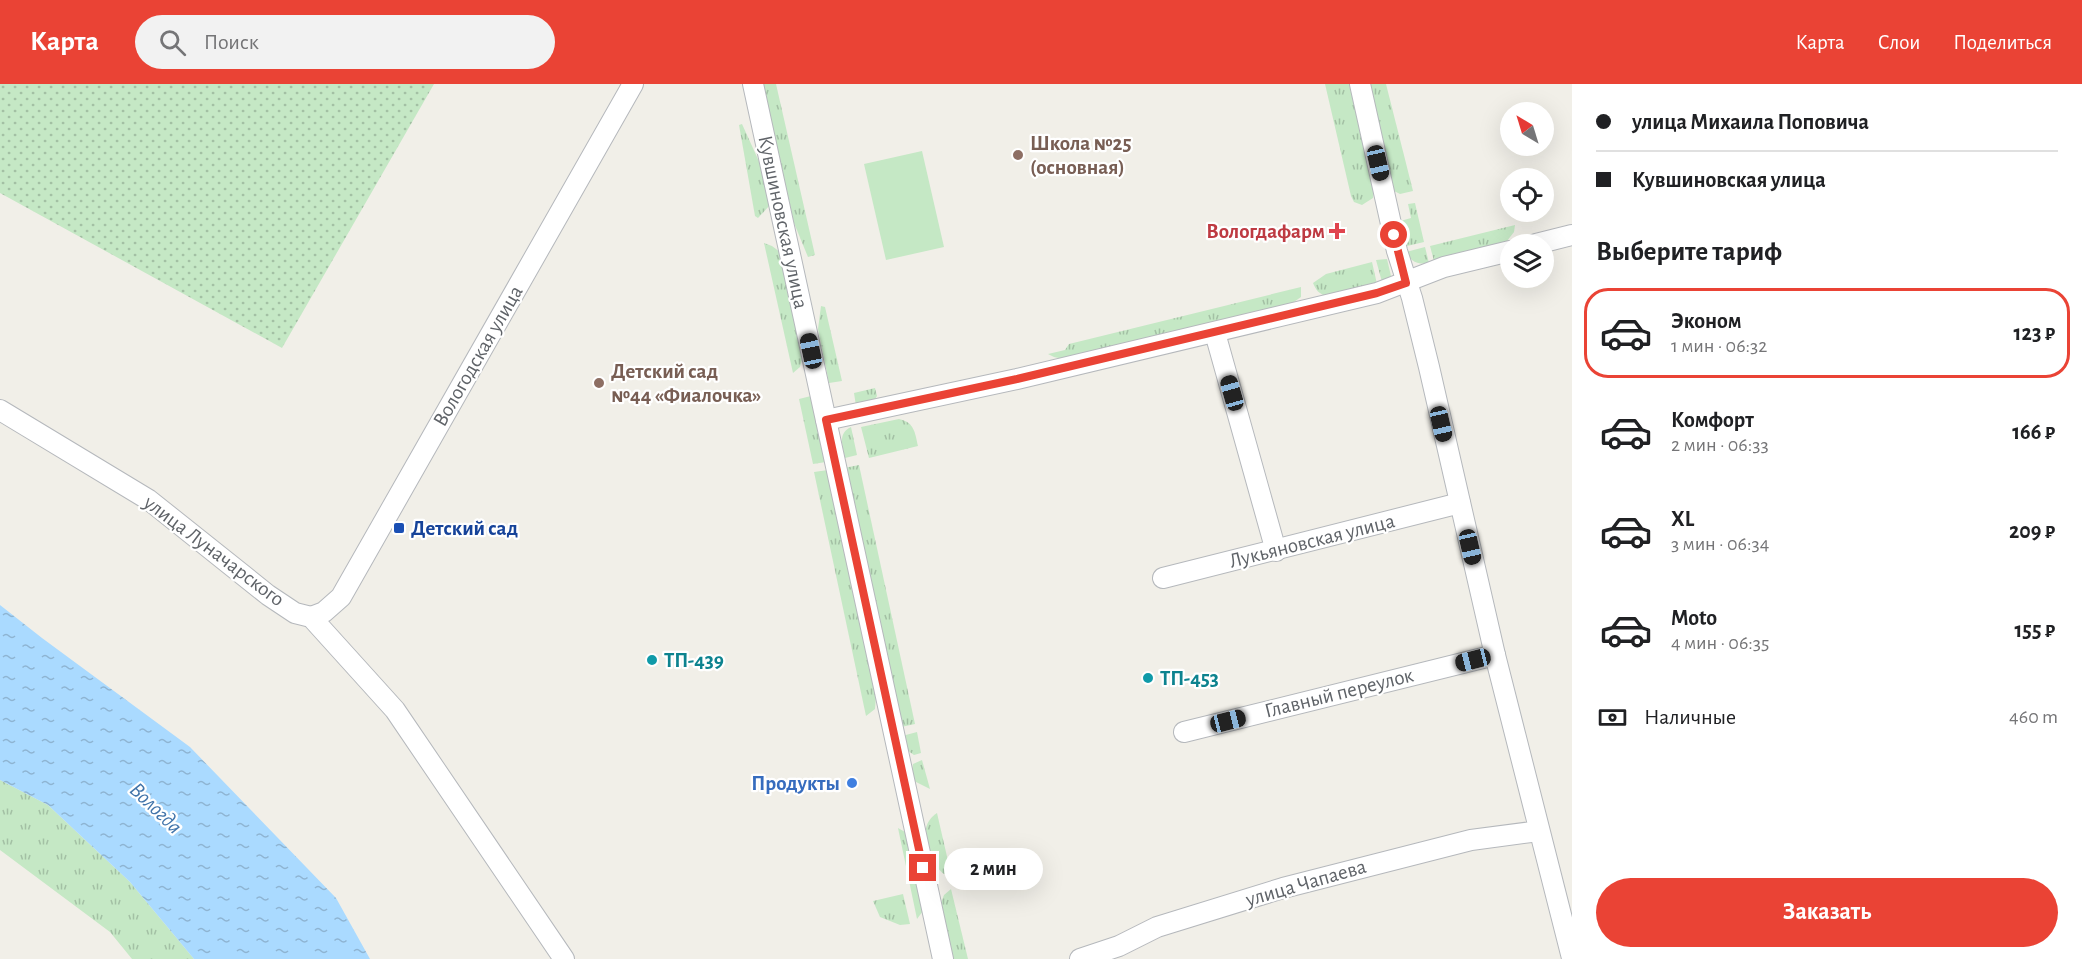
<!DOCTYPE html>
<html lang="ru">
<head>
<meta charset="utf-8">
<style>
  :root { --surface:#fff; --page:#f2f2f2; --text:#202124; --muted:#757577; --line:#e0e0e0; --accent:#ea4335 }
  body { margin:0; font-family:"Alegreya Sans",sans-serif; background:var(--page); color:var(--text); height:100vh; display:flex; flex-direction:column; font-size:22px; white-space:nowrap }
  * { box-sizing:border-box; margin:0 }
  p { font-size:20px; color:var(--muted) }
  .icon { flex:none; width:33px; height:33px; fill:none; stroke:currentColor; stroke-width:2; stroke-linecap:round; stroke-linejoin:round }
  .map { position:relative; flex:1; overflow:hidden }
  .panel { display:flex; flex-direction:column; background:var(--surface); width:510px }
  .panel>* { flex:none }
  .guide { display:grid; align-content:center; height:132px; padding:0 24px; background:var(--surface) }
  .needle { width:39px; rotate:322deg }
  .controls { position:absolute; left:1500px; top:18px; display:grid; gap:12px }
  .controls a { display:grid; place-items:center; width:54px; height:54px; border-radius:50%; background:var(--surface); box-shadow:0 6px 24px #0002; font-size:30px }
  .end { position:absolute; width:27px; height:27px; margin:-14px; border:8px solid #ea4335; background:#fff; box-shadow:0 0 0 3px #fff }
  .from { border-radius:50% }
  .bubble { position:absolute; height:42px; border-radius:21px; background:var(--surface); box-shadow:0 6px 24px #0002; font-size:20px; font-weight:700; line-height:42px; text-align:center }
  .car { position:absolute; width:18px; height:36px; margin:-18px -9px; border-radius:8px; box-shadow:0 0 4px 2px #0007; background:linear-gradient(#222 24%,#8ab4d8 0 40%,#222 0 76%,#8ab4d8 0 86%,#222 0) }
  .guide b { display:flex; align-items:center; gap:21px; height:57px; font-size:22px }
  .guide b+b { border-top:2px solid var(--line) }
  .guide i { width:15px; height:15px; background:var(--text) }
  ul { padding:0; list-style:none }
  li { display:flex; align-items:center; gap:18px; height:90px; margin:0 12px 9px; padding:0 12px; border:3px solid transparent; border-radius:24px }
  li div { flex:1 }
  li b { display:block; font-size:22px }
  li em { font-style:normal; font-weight:700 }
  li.selected { border-color:var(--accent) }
  li>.icon { width:54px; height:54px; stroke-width:1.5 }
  h2 { padding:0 24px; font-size:27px; line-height:72px }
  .pay { display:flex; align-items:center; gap:15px; height:66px; padding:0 24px; font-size:22px }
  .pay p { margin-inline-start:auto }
  .primary-button { display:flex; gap:12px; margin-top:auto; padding:12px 24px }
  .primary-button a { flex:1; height:69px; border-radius:36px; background:var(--accent); color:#fff; font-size:24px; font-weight:700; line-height:69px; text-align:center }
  header { display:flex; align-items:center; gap:36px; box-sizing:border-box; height:84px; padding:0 30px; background:var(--accent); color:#fff }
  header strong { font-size:28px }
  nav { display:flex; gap:33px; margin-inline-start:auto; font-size:21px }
  .search { width:420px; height:54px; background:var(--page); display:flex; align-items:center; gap:15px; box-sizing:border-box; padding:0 21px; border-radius:33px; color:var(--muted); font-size:22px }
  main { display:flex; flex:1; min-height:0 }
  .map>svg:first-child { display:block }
</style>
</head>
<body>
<header>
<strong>Карта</strong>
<div class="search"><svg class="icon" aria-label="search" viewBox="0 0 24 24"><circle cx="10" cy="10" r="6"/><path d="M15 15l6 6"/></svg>Поиск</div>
<nav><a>Карта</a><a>Слои</a><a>Поделиться</a></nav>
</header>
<main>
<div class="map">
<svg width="1572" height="875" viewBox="0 0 1572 875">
  <defs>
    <pattern id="grass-tufts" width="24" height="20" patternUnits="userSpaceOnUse" patternTransform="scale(1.5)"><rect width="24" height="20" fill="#c5e8c5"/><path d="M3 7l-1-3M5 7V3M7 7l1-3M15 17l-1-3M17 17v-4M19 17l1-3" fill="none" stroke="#a3c0a4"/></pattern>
    <pattern id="garden-dots" width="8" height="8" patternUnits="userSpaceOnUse" patternTransform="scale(1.5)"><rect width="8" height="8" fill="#c5e8c5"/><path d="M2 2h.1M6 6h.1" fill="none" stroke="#a3c0a4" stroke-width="1.8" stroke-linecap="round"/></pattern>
    <pattern id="water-ripples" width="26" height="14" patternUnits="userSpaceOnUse" patternTransform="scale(1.5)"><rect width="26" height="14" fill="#aadaff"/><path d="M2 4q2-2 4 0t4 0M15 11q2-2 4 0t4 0" fill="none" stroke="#8eb4d2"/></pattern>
  </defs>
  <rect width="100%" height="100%" fill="#f1efe8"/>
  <!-- grass -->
  <g fill="url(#grass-tufts)">
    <path d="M 763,0 L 776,0 L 815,171 L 808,173 L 794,139 Z"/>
    <path d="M 1325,0 L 1349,0 L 1374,106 L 1373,114 L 1362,121 L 1354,118 L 1351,112 Z"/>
    <path d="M 1365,0 L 1386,0 L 1413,107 L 1400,110 L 1394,107 L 1390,102 Z"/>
    <path d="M 742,40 L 762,84 L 770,121 L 758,134 L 755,132 L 739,41 Z"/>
    <path d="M 1415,119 L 1424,158 L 1403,163 L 1397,138 L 1411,134 L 1408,120 Z"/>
    <path d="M 1515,141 L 1514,148 L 1507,157 L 1434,177 L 1430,162 Z"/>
    <path d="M 764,159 L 772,162 L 780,168 L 803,271 L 800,283 L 793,289 Z"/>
    <path d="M 1425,163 L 1429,179 C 1418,181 1411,178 1406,168 Z"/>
    <path d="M 1387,175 L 1391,192 L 1382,198 L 1376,176 Z"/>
    <path d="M 1372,178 L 1377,200 L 1326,212 C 1319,210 1316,206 1313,199 L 1326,190 Z"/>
    <path d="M 1301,203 L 1301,213 L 1291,220 L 1063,275 L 1054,273 L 1048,270 L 1065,266 L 1069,260 Z"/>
    <path d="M 821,222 L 825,223 L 842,297 L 829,299 L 818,245 Z"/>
    <path d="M 875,304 L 877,312 L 874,317 L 856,322 L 854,309 Z"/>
    <path d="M 811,312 L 826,378 L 813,380 L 799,315 Z"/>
    <path d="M 899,335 C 914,338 915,348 918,362 L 869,374 L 861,343 Z"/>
    <path d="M 851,343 L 857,371 L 845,374 C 843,361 837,350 851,343 Z"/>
    <path d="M 859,381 L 915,640 L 901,643 L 844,384 Z"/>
    <path d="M 828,386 L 876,612 L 875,625 L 866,632 L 814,388 Z"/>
    <path d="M 917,648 L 921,669 L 914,671 L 907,666 L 902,652 Z"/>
    <path d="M 922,676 L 930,705 L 914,697 L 912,686 L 913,680 Z"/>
    <path d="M 0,696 L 48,721 L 130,798 L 194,875 L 132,875 L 110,848 L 0,766 Z"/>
    <path d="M 937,729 L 951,790 L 944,790 C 934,784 926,757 926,745 C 927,738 931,733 937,729 Z"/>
    <path d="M 898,744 L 905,748 L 907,753 L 923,827 L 917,835 Z"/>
    <path d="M 951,805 L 968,875 L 953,875 L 941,819 L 944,811 Z"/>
    <path d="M 903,810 L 910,840 L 900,841 L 880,833 L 873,817 Z"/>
  </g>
  <!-- garden -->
  <path fill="url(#garden-dots)" d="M 0,0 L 434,0 L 282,264 L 0,109 Z"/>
  <!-- pitch -->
  <path fill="#c5e8c5" d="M 922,67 L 944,163 L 886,176 L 864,80 Z"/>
  <!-- water -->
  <path fill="url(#water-ripples)" d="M 0,521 L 42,554 L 190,663 L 336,814 L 370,875 L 194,875 L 130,798 L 48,721 L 0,696 Z"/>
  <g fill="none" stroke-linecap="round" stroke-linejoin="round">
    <!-- street casing -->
    <g stroke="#b5b8bc" stroke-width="22">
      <g id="street">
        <path d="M 753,0 L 943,875"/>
        <path d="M 1360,0 L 1397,167 L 1412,214 L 1429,283 L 1495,571 L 1572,874"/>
        <path d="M 1536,160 L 1572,151"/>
        <path d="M 1215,249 L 1276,467"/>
        <path d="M 0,326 L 149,416 L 268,511 L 295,529 L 311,533 L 395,626 L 564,875"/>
        <path d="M 826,336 L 1017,295 L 1377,209 L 1444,183 L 1510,167"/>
        <path d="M 1163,494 L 1460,419"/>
        <path d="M 311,533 L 324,528 L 341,513 L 633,0"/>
        <path d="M 1184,648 L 1495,571"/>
        <path d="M 1080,875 L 1119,862 L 1157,843 L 1283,804 L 1471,756 L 1539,747"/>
      </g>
    </g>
    <!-- street -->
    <use href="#street" stroke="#fff" stroke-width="20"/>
  </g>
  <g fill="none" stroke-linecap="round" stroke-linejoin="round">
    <!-- route -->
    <path stroke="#ea4335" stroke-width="8" d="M 923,784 L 826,336 L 1017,295 L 1377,209 L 1406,199 L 1394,151"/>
  </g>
  <!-- markers -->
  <g fill="#8d6e63" stroke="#fff" stroke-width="2">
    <circle cx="1018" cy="71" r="6"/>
    <circle cx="599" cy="299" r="6"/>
  </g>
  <path fill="#e0444e" stroke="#fff" stroke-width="2" d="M1334 138h6v6h6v6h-6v6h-6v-6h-6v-6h6z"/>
  <rect fill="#1a4fb4" stroke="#fff" stroke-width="2" x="393" y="438" width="12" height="12" rx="3"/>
  <g fill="#0f9aa8" stroke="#fff" stroke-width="2">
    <circle cx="652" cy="576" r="6"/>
    <circle cx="1148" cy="594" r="6"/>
  </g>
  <circle fill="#3f7fe0" stroke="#fff" stroke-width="2" cx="852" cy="699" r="6"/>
  <g text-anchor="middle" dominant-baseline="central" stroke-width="4.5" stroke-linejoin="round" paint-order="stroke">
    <!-- education labels -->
    <g font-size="21" font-weight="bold" fill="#785e54" stroke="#fff" text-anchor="start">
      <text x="1030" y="59">Школа №25<tspan x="1030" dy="24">(основная)</tspan></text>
      <text x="611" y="287">Детский сад<tspan x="611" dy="24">№44 «Фиалочка»</tspan></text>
    </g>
    <!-- street labels -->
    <g font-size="21" fill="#5f6368" stroke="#fff">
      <text transform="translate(783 138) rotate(78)">Кувшиновская улица</text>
      <text transform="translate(478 272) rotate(-60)">Вологодская улица</text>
      <text transform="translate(1312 457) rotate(-14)">Лукьяновская улица</text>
      <text transform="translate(214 467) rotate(37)">улица Луначарского</text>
      <text transform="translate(1339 609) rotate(-14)">Главный переулок</text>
      <text transform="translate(1306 799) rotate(-16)">улица Чапаева</text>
    </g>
    <!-- health labels -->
    <g font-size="21" font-weight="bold" fill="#be3a42" stroke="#fff" text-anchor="end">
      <text x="1325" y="147">Вологдафарм</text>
    </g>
    <!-- transit labels -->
    <g font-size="21" font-weight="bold" fill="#164399" stroke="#fff" text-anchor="start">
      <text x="411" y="444">Детский сад</text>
    </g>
    <!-- culture labels -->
    <g font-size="21" font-weight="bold" fill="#0d838f" stroke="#fff" text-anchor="start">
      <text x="664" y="576">ТП-439</text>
      <text x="1160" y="594">ТП-453</text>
    </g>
    <!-- shop labels -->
    <g font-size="21" font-weight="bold" fill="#366cbe" stroke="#fff" text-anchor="end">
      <text x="840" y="699">Продукты</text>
    </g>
    <!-- water labels -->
    <g font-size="22" font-style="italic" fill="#4174aa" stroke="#fff">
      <text transform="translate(156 724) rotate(44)">Вологда</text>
    </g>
  </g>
</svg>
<div class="controls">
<a><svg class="needle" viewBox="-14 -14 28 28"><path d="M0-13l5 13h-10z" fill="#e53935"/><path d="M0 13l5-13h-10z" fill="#757577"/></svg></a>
<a><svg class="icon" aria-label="locate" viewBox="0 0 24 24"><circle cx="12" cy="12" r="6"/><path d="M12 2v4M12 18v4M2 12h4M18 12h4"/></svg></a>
<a><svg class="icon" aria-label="layers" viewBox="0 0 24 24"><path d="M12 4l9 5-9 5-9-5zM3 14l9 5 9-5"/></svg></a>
</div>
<i class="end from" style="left:1394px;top:151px"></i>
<i class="end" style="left:923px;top:784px"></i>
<div class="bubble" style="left:944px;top:764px;width:99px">2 мин</div>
<i class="car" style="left:1378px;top:79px;rotate:167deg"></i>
<i class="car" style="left:811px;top:267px;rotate:348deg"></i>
<i class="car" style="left:1232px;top:309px;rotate:344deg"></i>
<i class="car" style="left:1441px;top:340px;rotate:167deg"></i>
<i class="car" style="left:1470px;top:463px;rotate:167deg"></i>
<i class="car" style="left:1473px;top:576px;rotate:256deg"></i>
<i class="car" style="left:1228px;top:637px;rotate:76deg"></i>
</div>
<section class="panel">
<div class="guide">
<b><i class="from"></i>улица Михаила Поповича</b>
<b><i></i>Кувшиновская улица</b>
</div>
<h2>Выберите тариф</h2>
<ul>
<li class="selected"><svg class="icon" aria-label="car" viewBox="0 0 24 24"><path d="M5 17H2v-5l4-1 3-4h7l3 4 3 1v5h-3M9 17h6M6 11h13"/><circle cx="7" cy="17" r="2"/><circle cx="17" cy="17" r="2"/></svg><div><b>Эконом</b><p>1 мин · 06:32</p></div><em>123 ₽</em></li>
<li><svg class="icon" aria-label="car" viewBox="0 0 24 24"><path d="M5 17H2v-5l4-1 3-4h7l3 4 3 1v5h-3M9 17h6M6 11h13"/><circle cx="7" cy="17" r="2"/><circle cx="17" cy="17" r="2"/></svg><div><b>Комфорт</b><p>2 мин · 06:33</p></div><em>166 ₽</em></li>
<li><svg class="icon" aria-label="car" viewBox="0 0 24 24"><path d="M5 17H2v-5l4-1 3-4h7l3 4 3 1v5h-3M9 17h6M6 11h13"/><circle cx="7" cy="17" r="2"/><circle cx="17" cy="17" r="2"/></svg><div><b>XL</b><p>3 мин · 06:34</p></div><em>209 ₽</em></li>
<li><svg class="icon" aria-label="car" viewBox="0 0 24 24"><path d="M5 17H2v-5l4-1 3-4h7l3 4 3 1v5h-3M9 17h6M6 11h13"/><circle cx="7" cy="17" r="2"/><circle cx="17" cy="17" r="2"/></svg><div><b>Moto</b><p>4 мин · 06:35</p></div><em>155 ₽</em></li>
</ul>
<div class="pay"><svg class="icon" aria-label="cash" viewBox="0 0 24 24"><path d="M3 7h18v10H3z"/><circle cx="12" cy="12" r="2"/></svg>Наличные<p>460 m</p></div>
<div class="primary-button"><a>Заказать</a></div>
</section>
</main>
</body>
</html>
